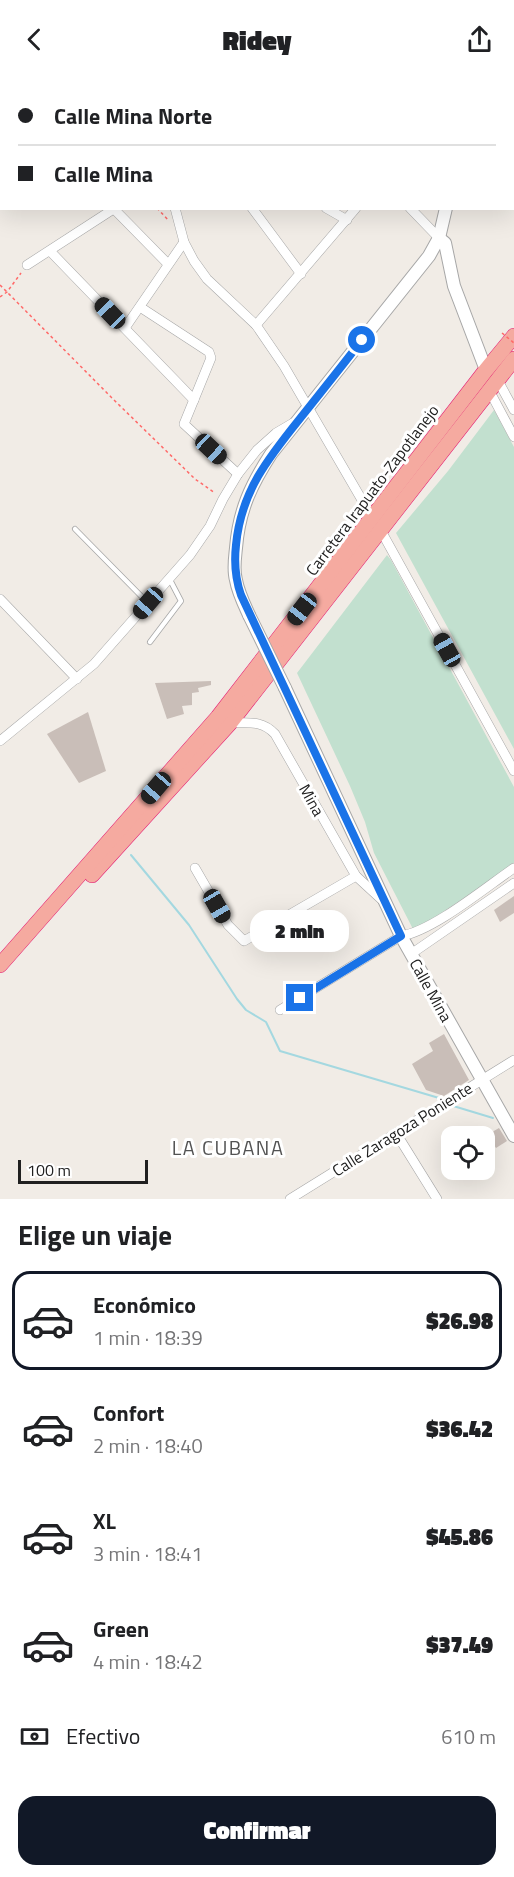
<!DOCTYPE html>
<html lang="es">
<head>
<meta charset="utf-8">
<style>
  :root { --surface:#fff; --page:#f2f2f2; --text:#202124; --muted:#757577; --line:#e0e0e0; --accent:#111827 }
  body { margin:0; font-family:"Titillium Web",sans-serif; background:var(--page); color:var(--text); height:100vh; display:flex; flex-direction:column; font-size:22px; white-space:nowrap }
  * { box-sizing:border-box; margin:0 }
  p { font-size:20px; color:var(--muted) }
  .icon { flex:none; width:33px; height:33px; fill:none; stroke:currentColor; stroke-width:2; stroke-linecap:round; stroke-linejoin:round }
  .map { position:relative; height:1121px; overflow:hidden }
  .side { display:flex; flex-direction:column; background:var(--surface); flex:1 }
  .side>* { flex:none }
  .hud { position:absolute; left:0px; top:0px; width:514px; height:132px; box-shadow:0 6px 24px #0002; display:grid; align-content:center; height:132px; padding:0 18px; background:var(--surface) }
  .fabs { position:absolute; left:441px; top:1048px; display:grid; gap:12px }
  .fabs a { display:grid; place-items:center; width:54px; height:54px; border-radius:12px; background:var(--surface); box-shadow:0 6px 24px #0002; font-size:30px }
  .scale { position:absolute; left:18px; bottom:15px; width:130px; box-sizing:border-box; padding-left:6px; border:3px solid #202020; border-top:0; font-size:16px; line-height:21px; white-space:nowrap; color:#202020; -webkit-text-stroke:4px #fff; paint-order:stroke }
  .end { position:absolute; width:27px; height:27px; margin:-14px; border:8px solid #1a73e8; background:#fff; box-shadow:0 0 0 3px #fff }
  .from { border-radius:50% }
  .bubble { position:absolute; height:42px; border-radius:18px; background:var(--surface); box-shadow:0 6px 24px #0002; font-size:20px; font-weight:800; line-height:42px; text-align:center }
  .car { position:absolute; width:18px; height:36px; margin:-18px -9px; border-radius:8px; box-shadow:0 0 4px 2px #0007; background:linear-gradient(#222 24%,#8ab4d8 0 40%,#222 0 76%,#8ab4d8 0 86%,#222 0) }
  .hud b { display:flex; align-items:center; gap:21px; height:57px; font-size:22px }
  .hud b+b { border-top:2px solid var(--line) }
  .hud i { width:15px; height:15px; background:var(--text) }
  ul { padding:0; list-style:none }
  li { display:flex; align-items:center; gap:18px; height:99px; margin:0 12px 9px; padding:0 6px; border:3px solid transparent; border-radius:18px }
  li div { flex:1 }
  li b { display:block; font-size:22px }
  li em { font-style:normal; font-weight:800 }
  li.selected { border-color:var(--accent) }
  li>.icon { width:54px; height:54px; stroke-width:1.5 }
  h2 { padding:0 18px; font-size:27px; line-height:72px }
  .pay { display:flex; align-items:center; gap:15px; height:66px; padding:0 18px; font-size:22px }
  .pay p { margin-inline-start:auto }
  .button { display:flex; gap:12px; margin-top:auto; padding:12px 18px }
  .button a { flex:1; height:69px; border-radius:18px; background:var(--accent); color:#fff; font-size:24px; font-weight:800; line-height:69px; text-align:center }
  header { display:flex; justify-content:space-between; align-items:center; height:78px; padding:0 18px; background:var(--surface); font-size:27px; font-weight:800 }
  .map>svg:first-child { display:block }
</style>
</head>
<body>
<header><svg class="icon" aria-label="back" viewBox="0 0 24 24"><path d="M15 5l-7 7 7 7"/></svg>Ridey<svg class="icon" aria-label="share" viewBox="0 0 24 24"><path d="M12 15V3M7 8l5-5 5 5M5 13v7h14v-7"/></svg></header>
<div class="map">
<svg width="514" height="1121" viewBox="0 0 514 1121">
  <rect width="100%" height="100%" fill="#f1ece6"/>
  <!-- wetland -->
  <g fill="#c2e0cf">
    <path d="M 494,332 L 514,369 L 514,671 L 396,455 L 448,393 Z"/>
    <path d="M 387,477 L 391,482 L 514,709 L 514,787 L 414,853 L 374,775 L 365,744 L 350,708 L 297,595 Z"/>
  </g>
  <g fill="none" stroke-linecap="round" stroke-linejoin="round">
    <!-- stream -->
    <g stroke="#a4d8e0" stroke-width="2">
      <path d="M 131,777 L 189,847 L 237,921 L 246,932 L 266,944 L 280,973 L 439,1020"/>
      <path d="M 450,1027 L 493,1040"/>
    </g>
  </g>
  <!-- building -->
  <g fill="#c9beb8">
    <path d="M 211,603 L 211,607 L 198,610 L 199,614 L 192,615 L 192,627 L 182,628 L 184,636 L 167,641 L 155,605 Z"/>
    <path d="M 88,634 L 106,693 L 79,705 L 47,656 Z"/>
    <path d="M 514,818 L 514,835 L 500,844 L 494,832 Z"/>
    <path d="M 444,956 L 469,1002 L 444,1018 L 426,1012 L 412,986 L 433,973 L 429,965 Z"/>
    <path d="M 499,1050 L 507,1063 L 496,1070 L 487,1057 Z"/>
  </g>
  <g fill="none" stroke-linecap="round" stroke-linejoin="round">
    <!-- service casing -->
    <g stroke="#a7a7a7" stroke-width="6">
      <g id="service">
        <path d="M 75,451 L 147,524"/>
        <path d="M 150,564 L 181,523 L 169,500"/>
      </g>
    </g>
    <!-- minor casing -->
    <g stroke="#a7a7a7" stroke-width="10">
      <g id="minor">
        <path d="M 177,0 L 177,2"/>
        <path d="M 248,0 L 250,2"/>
        <path d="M 513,21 L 514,20"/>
        <path d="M 175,130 L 184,164 L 194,183 L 207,201 L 256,247 L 284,288 L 373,441"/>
        <path d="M 252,130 L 301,196"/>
        <path d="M 326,130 L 347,142"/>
        <path d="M 410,130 L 439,160"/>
        <path d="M 114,131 L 168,186"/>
        <path d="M 50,173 L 194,322"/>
        <path d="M 27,187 L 115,130"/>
        <path d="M 140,229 L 209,274 L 211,280 L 184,346 L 238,396"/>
        <path d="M 256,247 L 356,130"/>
        <path d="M 125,250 L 184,164"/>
        <path d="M 497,301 L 514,332"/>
        <path d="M 489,312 L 514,359"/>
        <path d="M 380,451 L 514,693"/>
        <path d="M 0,521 L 77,601"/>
        <path d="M 230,645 C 249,645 262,642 275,656 L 356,798 L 381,821"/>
        <path d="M 0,663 L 94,586 L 190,477 L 210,448 L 223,421 L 238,396 L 257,372 L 276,355 L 293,345"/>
        <path d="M 195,790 L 228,847 L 244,863 L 356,798"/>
        <path d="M 411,876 L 514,805"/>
        <path d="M 280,932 L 401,858 C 433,853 486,809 514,790"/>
        <path d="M 396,1055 L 437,1121"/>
        <path d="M 290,1121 L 514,982"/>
      </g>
    </g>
    <!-- tertiary casing -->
    <g stroke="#a7a7a7" stroke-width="14">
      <g id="tertiary">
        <path d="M 461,2 L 462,0"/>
        <path d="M 470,2 L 470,0"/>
        <path d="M 439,160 L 445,165 L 454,208 L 486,292"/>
        <path d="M 249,537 C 244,526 238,514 236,502 C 233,492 235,480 236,470 C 239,432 251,407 271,376 L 429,178 L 439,160 L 446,130"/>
        <path d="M 285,610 L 401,858 L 514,1058"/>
      </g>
    </g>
    <!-- trunk casing -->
    <g stroke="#e41d74" stroke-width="16">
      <g id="trunk">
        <path d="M 92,797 L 230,645 L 514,281"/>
        <path d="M 0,887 L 218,639 L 486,292 L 514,258"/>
      </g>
    </g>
    <!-- path -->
    <g stroke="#ff6968" stroke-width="1.5" stroke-dasharray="3 3" stroke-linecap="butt">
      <path d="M 59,2 L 61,0"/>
      <path d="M 0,44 L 2,45"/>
      <path d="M 0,85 L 2,83"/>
      <path d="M 157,130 L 169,143"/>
      <path d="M 0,207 L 115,323 L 195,401 L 215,415"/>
      <path d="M 0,219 L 7,214 L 21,195"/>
    </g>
    <!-- service -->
    <use href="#service" stroke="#fff" stroke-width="4.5"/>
    <!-- minor -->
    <use href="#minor" stroke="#fff" stroke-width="9"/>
    <!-- tertiary -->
    <use href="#tertiary" stroke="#fff" stroke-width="12"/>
    <!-- trunk -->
    <use href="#trunk" stroke="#f5aaa0" stroke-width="15"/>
    <!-- tertiary-bridge casing -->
    <g stroke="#a7a7a7" stroke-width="14" stroke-linecap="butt">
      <path id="tertiary-bridge" d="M 249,537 L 285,610"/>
    </g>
    <!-- path-bridge -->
    <path stroke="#ff6968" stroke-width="1.5" stroke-dasharray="3 3" stroke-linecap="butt" d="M 502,255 L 514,265"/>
    <!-- tertiary-bridge -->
    <use href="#tertiary-bridge" stroke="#fff" stroke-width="12"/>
  </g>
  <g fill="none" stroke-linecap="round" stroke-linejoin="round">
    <!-- route -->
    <path stroke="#1a73e8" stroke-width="8" d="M 300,920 L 401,858 L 241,517 C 235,500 234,485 236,467 C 241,413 269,379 302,338 C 322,313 342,288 362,262"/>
  </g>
  <g text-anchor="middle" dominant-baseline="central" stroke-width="6" stroke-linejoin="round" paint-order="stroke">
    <!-- street labels -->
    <g font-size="16" fill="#202020" stroke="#fff">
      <text transform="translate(372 412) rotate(-53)">Carretera Irapuato-Zapotlanejo</text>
      <text transform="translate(312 722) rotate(61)">Mina</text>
      <text transform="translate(431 912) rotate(61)">Calle Mina</text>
      <text transform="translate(402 1051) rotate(-32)">Calle Zaragoza Poniente</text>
    </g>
    <!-- quarter labels -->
    <g font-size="20" letter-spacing="1.5" fill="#535353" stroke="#fff">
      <text x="228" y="1069">LA CUBANA</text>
    </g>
  </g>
</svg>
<div class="fabs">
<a><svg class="icon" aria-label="locate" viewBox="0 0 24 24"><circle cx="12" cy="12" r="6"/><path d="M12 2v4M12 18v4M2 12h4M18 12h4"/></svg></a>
</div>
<div class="scale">100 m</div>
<i class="end from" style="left:362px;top:262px"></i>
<i class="end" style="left:300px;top:920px"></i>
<div class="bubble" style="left:250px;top:832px;width:99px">2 min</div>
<i class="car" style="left:110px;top:235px;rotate:316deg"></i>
<i class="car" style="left:211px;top:371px;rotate:133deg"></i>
<i class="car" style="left:148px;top:525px;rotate:221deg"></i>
<i class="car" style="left:302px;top:531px;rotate:218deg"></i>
<i class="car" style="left:447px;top:572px;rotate:331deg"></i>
<i class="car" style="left:156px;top:710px;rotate:221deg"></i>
<i class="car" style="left:217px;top:828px;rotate:150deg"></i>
<div class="hud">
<b><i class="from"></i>Calle Mina Norte</b>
<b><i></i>Calle Mina</b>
</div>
</div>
<section class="side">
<h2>Elige un viaje</h2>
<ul>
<li class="selected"><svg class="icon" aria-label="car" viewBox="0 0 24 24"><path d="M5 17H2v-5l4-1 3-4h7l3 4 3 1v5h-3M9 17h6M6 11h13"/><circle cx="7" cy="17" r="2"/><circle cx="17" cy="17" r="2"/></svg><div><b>Económico</b><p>1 min · 18:39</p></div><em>$26.98</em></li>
<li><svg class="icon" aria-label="car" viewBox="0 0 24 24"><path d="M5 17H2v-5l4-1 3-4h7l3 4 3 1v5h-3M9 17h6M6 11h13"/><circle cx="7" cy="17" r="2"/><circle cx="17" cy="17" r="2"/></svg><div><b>Confort</b><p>2 min · 18:40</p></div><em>$36.42</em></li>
<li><svg class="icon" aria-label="car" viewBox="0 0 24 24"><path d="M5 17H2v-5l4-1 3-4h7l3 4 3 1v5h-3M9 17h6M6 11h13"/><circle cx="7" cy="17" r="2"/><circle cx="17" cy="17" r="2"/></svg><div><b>XL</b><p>3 min · 18:41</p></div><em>$45.86</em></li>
<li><svg class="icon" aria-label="car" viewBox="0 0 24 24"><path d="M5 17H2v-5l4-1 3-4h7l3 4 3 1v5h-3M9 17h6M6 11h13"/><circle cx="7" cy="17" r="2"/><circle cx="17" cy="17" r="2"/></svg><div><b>Green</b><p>4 min · 18:42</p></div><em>$37.49</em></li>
</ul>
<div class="pay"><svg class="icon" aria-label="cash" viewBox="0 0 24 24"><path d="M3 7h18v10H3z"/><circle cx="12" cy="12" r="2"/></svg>Efectivo<p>610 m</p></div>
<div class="button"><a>Confirmar</a></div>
</section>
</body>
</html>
